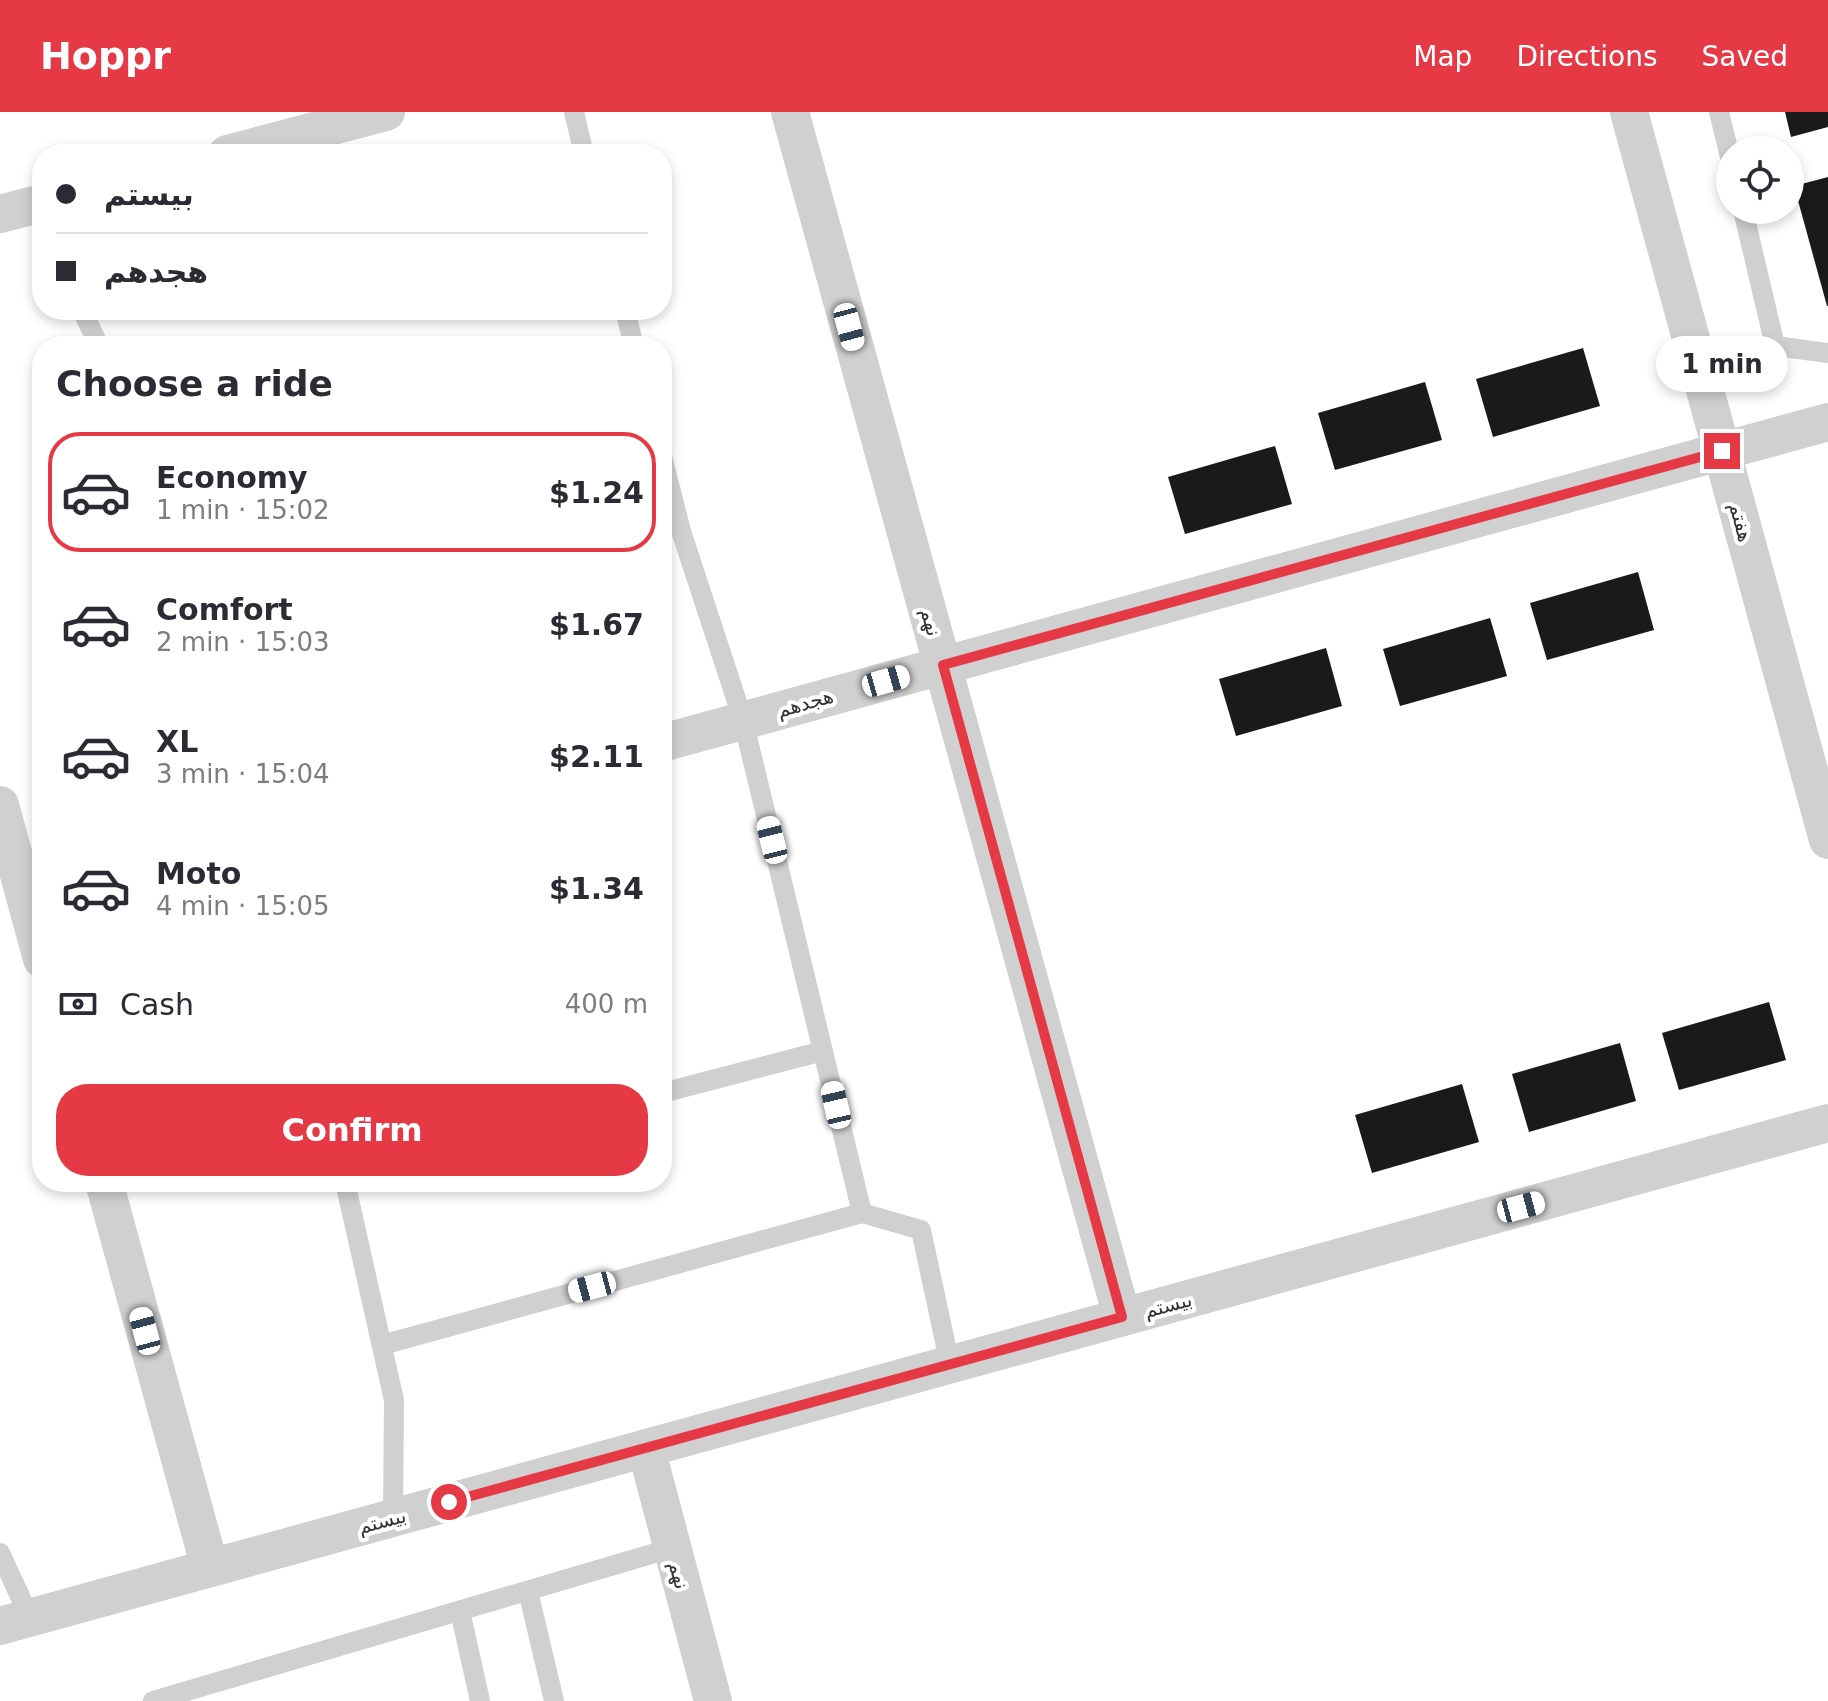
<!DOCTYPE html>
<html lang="en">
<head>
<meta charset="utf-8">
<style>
  :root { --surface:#fff; --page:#f2f2f3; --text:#2b2b33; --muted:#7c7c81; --line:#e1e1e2; --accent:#e63946 }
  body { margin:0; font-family:"DejaVu Sans","Noto Sans Arabic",sans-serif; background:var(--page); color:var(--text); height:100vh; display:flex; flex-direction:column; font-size:30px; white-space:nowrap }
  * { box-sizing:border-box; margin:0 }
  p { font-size:26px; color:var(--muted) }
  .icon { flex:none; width:44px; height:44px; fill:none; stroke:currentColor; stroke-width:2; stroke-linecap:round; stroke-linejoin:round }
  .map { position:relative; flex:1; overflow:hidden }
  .details { position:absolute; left:32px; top:224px; width:640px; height:856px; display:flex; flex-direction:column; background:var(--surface); border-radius:32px; box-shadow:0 4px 12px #0003 }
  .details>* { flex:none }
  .top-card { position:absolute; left:32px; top:32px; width:640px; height:176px; border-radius:32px; box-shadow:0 4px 12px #0003; display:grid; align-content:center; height:176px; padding:0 24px; background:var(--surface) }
  .fabs { position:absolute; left:1716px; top:24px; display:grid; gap:16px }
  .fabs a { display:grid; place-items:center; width:88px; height:88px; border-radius:50%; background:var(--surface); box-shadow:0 4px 12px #0003; font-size:40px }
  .end { position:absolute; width:36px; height:36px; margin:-18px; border:10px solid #e63946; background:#fff; box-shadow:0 0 0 4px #fff }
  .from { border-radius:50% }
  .bubble { position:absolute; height:56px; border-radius:28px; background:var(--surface); box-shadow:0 4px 12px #0003; font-size:26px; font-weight:700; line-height:56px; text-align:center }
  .car { position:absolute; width:24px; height:48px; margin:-24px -12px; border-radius:10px; box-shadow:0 0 6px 2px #0007; background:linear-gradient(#fff 24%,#345 0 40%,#fff 0 76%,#345 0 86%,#fff 0) }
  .top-card b { display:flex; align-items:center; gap:28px; height:76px; font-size:30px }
  .top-card b+b { border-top:2px solid var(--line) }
  .top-card i { width:20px; height:20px; background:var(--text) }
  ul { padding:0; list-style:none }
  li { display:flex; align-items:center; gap:24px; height:120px; margin:0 16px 12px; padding:0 8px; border:4px solid transparent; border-radius:32px }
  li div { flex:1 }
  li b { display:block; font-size:30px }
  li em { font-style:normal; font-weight:700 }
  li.current { border-color:var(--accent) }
  li>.icon { width:72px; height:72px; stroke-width:1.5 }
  h2 { padding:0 24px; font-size:36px; line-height:96px }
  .pay { display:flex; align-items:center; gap:20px; height:88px; padding:0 24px; font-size:30px }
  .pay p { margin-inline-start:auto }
  .cta { display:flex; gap:16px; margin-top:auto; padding:16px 24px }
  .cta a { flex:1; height:92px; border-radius:32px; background:var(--accent); color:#fff; font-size:32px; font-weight:700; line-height:92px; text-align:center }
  header { display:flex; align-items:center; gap:48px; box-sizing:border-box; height:112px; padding:0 40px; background:var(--accent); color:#fff }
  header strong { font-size:38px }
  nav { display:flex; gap:44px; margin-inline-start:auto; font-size:28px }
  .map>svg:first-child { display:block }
</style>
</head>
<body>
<header>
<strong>Hoppr</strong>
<nav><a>Map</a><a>Directions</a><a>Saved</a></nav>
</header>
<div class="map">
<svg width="1828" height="1589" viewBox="0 0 1828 1589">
  <rect width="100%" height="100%" fill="#fff"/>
  <!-- building -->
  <g fill="#1a1a1a">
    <path d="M 1785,0 L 1828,0 L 1828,15 L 1791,25 Z"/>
    <path d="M 1828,65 L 1828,194 L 1827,194 L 1794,74 Z"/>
    <path d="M 1583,236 L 1600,294 L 1493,325 L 1476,267 Z"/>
    <path d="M 1425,270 L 1442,328 L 1335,358 L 1318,301 Z"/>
    <path d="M 1275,334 L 1292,392 L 1185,422 L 1168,365 Z"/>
    <path d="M 1638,460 L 1654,518 L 1547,548 L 1530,491 Z"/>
    <path d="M 1490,506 L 1507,564 L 1400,594 L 1383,537 Z"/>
    <path d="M 1326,536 L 1342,594 L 1236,624 L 1219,567 Z"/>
    <path d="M 1769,890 L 1786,948 L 1679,978 L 1662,921 Z"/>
    <path d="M 1620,931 L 1636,989 L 1529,1020 L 1512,962 Z"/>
    <path d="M 1462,972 L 1479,1030 L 1372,1061 L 1355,1003 Z"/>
  </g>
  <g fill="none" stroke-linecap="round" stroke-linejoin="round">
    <!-- service -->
    <g stroke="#d0d0d0" stroke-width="20">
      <path d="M 574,0 L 584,42"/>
      <path d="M 1719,0 L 1730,45"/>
      <path d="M 1743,98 L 1775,234 L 1828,241"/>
      <path d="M 82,198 L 99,234"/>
      <path d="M 625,198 L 634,234"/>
      <path d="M 662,344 L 681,419 L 743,608 L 862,1101 L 921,1118 L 950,1253"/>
      <path d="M 662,981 L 823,939"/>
      <path d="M 345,1070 L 394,1288 L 393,1406"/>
      <path d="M 382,1233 L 862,1101"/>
      <path d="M 0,1441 L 30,1506"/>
      <path d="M 528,1479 L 554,1589"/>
      <path d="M 460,1499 L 480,1589"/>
      <path d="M 153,1589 L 672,1436"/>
    </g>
    <!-- minor -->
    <g stroke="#d0d0d0" stroke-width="38">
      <path d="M 790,0 L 1122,1205"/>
      <path d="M 1629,0 L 1828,728"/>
      <path d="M 227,42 L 386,0"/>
      <path d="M 0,102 L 42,91"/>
      <path d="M 662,631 L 1828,310"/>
      <path d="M 0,693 L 42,847"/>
      <path d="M 104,1070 L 210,1456"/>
      <path d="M 646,1336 L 713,1589"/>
      <path d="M 0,1514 L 1828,1011"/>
    </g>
  </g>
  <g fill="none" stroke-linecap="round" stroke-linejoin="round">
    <!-- route -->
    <path stroke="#e63946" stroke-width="10" d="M 449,1390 L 1122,1205 L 943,553 L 1722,339"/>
  </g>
  <g text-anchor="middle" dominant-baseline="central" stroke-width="8" stroke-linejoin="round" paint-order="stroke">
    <!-- street labels -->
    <g font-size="20" fill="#333" stroke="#fff">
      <text transform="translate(1741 410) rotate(75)">هفتم</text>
      <text transform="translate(931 510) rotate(75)">نهم</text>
      <text transform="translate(805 591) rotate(-16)">هجدهم</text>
      <text transform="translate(1168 1193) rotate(-15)">بیستم</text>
      <text transform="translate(382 1409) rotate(-15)">بیستم</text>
      <text transform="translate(679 1463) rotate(75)">نهم</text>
    </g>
  </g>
</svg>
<div class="fabs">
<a><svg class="icon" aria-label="locate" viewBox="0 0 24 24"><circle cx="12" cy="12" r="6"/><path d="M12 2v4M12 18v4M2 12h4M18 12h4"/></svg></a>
</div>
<i class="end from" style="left:449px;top:1390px"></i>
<i class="end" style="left:1722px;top:339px"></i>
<div class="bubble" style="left:1656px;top:224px;width:132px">1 min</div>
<i class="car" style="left:849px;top:215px;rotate:165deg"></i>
<i class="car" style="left:886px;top:569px;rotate:74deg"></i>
<i class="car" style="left:772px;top:728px;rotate:346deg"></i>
<i class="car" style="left:836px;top:993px;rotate:347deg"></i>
<i class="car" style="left:1521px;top:1095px;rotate:75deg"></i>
<i class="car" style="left:592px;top:1175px;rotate:255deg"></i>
<i class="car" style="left:145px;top:1219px;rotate:345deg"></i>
<div class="top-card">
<b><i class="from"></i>بیستم</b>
<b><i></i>هجدهم</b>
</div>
<section class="details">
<h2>Choose a ride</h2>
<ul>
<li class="current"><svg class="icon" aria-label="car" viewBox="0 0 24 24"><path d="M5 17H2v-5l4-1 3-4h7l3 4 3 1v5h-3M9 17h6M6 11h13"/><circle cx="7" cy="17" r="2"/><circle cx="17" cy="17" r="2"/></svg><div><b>Economy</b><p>1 min · 15:02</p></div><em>$1.24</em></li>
<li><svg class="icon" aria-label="car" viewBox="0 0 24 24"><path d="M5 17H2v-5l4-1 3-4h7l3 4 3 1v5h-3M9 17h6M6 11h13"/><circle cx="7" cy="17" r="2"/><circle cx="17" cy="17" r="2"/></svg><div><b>Comfort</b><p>2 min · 15:03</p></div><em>$1.67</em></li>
<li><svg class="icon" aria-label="car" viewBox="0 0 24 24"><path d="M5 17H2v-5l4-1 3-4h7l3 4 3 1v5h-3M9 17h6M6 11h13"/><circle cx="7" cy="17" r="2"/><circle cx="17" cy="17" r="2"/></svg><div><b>XL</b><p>3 min · 15:04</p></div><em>$2.11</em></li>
<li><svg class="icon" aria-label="car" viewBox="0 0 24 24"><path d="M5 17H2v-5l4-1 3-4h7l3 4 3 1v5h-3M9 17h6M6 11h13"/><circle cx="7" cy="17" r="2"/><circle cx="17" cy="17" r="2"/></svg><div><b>Moto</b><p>4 min · 15:05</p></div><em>$1.34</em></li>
</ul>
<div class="pay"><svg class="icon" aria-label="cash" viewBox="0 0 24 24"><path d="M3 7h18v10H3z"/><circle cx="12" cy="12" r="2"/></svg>Cash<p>400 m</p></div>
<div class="cta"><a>Confirm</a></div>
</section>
</div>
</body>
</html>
